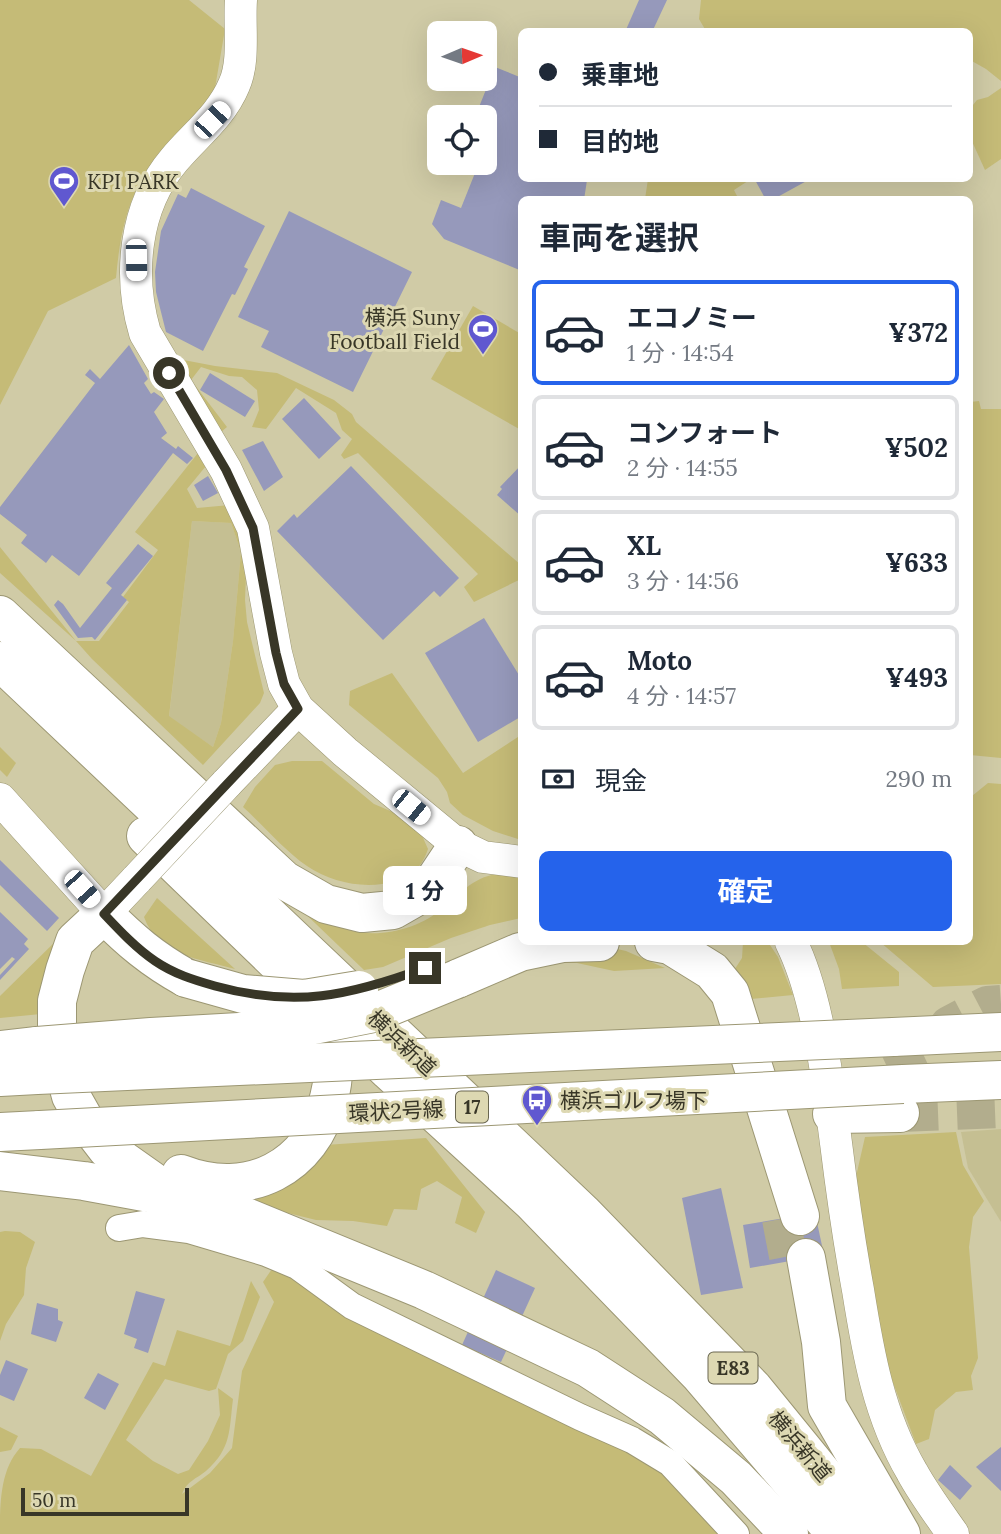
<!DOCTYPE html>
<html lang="ja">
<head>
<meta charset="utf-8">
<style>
  :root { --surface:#fff; --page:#f6f6f7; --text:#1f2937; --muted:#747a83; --line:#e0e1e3; --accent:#2563eb }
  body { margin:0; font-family:Lora,"Noto Sans JP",serif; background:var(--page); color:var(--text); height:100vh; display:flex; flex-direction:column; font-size:26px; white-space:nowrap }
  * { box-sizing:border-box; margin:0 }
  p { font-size:23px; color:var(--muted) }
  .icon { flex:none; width:38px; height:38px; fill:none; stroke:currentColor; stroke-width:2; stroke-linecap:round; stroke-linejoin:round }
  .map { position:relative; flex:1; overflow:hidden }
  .side { position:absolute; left:518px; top:196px; width:455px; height:749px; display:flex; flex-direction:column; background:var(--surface); border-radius:10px; box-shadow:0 7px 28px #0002 }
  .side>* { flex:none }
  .top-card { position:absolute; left:518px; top:28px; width:455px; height:154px; border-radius:10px; box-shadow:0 7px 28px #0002; display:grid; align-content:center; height:154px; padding:0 21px; background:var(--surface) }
  .needle { width:46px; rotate:88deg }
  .controls { position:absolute; left:427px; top:21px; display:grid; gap:14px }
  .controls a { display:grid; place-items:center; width:70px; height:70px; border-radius:10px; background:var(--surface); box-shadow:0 7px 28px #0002; font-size:35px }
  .scale { position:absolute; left:21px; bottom:18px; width:168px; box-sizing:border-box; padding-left:7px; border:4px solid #383627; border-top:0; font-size:19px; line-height:24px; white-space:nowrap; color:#383627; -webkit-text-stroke:5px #ddd8b2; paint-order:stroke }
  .end { position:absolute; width:32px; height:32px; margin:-16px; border:9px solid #383627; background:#fff; box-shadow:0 0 0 4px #fff }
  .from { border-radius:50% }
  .bubble { position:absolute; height:49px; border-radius:10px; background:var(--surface); box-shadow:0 7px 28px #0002; font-size:23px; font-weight:700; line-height:49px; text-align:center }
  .car { position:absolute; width:21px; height:42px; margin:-21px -10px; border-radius:9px; box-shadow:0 0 5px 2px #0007; background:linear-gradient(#fff 24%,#345 0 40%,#fff 0 76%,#345 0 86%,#fff 0) }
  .top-card b { display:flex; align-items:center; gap:24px; height:66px; font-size:26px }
  .top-card b+b { border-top:2px solid var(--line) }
  .top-card i { width:18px; height:18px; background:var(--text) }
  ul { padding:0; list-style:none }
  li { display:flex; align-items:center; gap:21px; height:105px; margin:0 14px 10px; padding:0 7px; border:4px solid var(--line); border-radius:10px }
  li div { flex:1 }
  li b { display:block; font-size:26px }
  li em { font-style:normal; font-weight:700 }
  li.active { border-color:var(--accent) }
  li>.icon { width:63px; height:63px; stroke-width:1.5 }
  h2 { padding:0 21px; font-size:32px; line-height:84px }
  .pay { display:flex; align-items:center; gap:18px; height:77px; padding:0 21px; font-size:26px }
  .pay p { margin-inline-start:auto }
  .action { display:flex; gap:14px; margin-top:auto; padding:14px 21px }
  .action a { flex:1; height:80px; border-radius:10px; background:var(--accent); color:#fff; font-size:28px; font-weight:700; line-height:80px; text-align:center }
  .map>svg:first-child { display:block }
</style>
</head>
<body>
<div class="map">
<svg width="1001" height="1534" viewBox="0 0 1001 1534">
  <rect width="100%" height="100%" fill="#d0cba6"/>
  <!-- built -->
  <g fill="#c5bf92">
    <path d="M 192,521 L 231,523 L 241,552 L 233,641 L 221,723 L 213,747 L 169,717 Z"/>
    <path d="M 1001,1129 L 1001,1222 L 968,1168 L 961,1132 Z"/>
  </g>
  <!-- green -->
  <g fill="#c5bb77" fill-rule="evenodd">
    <path d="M 0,0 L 189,0 L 225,29 L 215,88 L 205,108 L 140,182 C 124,213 119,244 116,278 L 48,311 L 0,405 Z"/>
    <path d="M 701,0 L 1001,0 L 1001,81 L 986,69 L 970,60 L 970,32 L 706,31 L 699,19 Z"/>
    <path d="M 1001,88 L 1001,159 L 985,170 L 970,137 L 973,105 L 977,100 L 988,97 Z"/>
    <path d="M 648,179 L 648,178 L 751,179 L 734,190 L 738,198 L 744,199 L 645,199 Z"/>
    <path d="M 473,306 L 521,334 L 521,430 L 431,379 Z"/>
    <path d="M 173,358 L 215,366 L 277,373 L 334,400 L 352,414 L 356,422 L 521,565 L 521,579 L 474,602 L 464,587 L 478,574 L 358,453 L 344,459 L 341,455 L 352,439 L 342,430 L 336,413 L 296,388 L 266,429 L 252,427 L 259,410 L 257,390 L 242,377 L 229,376 L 201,367 L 191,380 L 227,427 L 221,432 Z"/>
    <path d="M 979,401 L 981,409 L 1001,409 L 1001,758 L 970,755 L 970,402 Z"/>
    <path d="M 198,453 L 206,466 L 187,489 L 197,508 L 230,505 L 247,552 L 245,600 L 247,622 L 264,693 L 260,703 L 203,765 L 92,659 L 76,641 L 0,573 L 0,547 L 76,641 L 99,641 L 129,602 L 123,597 L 158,550 L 135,532 ZM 192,521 L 231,523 L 241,552 L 233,641 L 221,723 L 213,747 L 169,716 Z"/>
    <path d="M 392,673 L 463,773 L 521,735 L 521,840 L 493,831 L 463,815 L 450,803 L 447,792 L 438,778 L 349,705 L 350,691 Z"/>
    <path d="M 0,747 L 16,763 L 7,777 L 0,770 Z"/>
    <path d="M 292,761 L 322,761 L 374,804 L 416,822 L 428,849 C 422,867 414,874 395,881 C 367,890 332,883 307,866 C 284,850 264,826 243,807 L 255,787 L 275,765 Z"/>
    <path d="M 988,783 L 1001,784 L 1001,984 L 933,987 L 880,942 L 970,942 L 970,802 L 972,796 Z"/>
    <path d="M 502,873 L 521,879 L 521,918 L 490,925 L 451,938 L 383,967 L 364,970 L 293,902 C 310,911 328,922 346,929 C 377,940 419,929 443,908 C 462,891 475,876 502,873 Z"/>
    <path d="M 157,898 L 235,969 C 200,959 158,956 144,917 Z"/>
    <path d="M 63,934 L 41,1014 L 0,1018 L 0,996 Z"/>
    <path d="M 743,942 L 768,942 L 778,957 L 793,995 L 751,999 L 731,975 L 742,958 Z"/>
    <path d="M 829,942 L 862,942 L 899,972 L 899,986 L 842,989 L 839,969 Z"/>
    <path d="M 600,945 L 626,951 L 665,968 L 614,971 L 577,963 L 536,963 Z"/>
    <path d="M 956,1132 L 963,1165 L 984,1201 L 973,1217 L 969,1247 L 978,1358 L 971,1376 L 973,1390 L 956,1392 L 935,1410 L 929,1439 L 916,1444 L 886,1364 L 855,1181 L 865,1137 Z"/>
    <path d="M 426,1138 L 485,1212 L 476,1233 L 455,1223 L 462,1197 L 437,1181 L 421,1189 L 417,1210 L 394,1209 L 387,1226 L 353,1221 L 316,1220 L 232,1199 L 311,1146 Z"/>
    <path d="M 5,1231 L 20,1232 L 35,1242 L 26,1268 L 24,1295 L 6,1324 L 0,1341 L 0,1232 Z"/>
    <path d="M 274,1266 L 301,1279 L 325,1303 L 366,1326 L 644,1438 L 732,1534 L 0,1534 C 0,1504 0,1470 20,1448 L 41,1449 L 91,1476 L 153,1362 L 165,1366 L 177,1330 L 230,1346 L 251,1281 L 260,1297 L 243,1341 L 228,1354 L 216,1389 L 209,1391 L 165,1379 L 126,1440 L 153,1461 L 178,1474 L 189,1470 L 208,1441 L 220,1415 L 218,1388 L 233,1399 C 229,1430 232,1448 206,1471 C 196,1479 187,1481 182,1494 L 210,1473 L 232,1448 L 242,1371 L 274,1302 L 263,1282 Z"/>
    <path d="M 0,1427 L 18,1436 L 11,1450 L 0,1452 Z"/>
  </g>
  <!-- building -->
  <g fill="#9699bb">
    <path d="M 639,0 L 667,0 L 652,32 L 625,32 Z"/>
    <path d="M 495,67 L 522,78 L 522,178 L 587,180 L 584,200 L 522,200 L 522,271 L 444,239 L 432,224 L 441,200 L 461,208 L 479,163 L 485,163 L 485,150 L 492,132 L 485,129 L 485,117 L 475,117 Z"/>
    <path d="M 758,178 L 812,178 L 772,200 L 766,200 L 755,180 Z"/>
    <path d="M 191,188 L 265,226 L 244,267 L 248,269 L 235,295 L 232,294 L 203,351 L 166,332 L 156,292 L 155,272 L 161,231 L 178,194 L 186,198 Z"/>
    <path d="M 289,211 L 412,272 L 353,392 L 261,347 L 269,331 L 238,317 Z"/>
    <path d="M 129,345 L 148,379 L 144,383 L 151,394 L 154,392 L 164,399 L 154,412 L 167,433 L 161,438 L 176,449 L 178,446 L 193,458 L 187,464 L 173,453 L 79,576 L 52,555 L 46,563 L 21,543 L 27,535 L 0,514 L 0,507 L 95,383 L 85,375 L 90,369 L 100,379 Z"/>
    <path d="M 210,373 L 255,401 L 245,417 L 200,390 Z"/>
    <path d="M 304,398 L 341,438 L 319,459 L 282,419 Z"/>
    <path d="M 263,441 L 283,477 L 264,491 L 242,450 Z"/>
    <path d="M 522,464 L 522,517 L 497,495 L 502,489 L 500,487 Z"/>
    <path d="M 351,466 L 459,578 L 440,597 L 434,591 L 383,640 L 277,531 L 294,514 L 297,518 Z"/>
    <path d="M 208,476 L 218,493 L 203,501 L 194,485 Z"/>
    <path d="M 138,544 L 153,556 L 121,595 L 127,600 L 95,640 L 92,637 L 78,638 L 54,605 L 58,600 L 63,604 L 80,628 L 112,588 L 106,583 Z"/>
    <path d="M 484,618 L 522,680 L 522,716 L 478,742 L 425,653 Z"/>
    <path d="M 0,860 L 59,918 L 47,931 L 0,885 Z"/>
    <path d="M 0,912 L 28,939 L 24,944 L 29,949 L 0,980 L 0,975 L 15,959 L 12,957 L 0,969 Z"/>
    <path d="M 721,1188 L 743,1288 L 701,1295 L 682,1198 Z"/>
    <path d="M 815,1213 L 824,1255 L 750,1268 L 743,1225 Z"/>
    <path d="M 496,1270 L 535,1288 L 501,1362 L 462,1345 Z"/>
    <path d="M 136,1291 L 165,1299 L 148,1353 L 134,1348 L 137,1339 L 124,1334 Z"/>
    <path d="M 37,1303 L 58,1309 L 58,1320 L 63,1322 L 56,1342 L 31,1334 Z"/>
    <path d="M 6,1360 L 28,1369 L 14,1401 L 0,1395 L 0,1375 Z"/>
    <path d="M 98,1373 L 119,1384 L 105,1410 L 84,1398 Z"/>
    <path d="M 1001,1447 L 1001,1491 L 976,1467 Z"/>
    <path d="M 950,1465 L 972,1486 L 960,1500 L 938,1480 Z"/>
  </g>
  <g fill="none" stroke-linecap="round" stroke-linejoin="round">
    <!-- primary-tunnel -->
    <g stroke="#b2ad8d" stroke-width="38" stroke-dasharray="38 19" stroke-linecap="butt">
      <path d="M 890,1073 L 926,1056 L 949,1025 L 987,1005 L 1001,1004"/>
      <path d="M 900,1113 L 1001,1109"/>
    </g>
    <!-- trunk-tunnel -->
    <path stroke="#b2ad8d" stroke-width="38" stroke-dasharray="38 19" stroke-linecap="butt" d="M 781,1219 L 789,1261"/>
    <!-- minor casing -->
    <g stroke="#9c9773" stroke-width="28">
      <path id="minor" d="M 119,1228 L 143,1224 L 189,1230 L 266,1253 L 297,1266 L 352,1306 L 580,1417 L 632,1440 L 670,1463 L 736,1534"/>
    </g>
    <!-- tertiary casing -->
    <g stroke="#9c9773" stroke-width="33">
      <g id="tertiary">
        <path d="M 241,0 C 239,27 245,61 234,85 C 221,116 195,135 174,160 C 134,207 128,276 145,333 L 226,470 L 253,528 L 276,653 L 284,684 L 298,709 L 345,752 L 458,845 L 483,857 L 522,862"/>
        <path d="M 226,784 L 298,709"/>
        <path d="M 0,799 L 104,914 L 137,879"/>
        <path d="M 791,942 C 818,996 828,1082 836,1143 C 842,1192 849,1241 858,1290 C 868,1353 879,1416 912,1472 C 924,1494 939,1514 953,1534"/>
      </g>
    </g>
    <!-- primary casing -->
    <g stroke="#9c9773" stroke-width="40">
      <g id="primary">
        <path d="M 893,1037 L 1001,1032"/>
        <path d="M 0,1077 L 37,1075"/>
        <path d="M 903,1084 L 1001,1080"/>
        <path d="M 832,1114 L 900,1113"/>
        <path d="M 0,1132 L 40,1130"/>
      </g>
    </g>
    <!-- trunk casing -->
    <g stroke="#9c9773" stroke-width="40">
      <g id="trunk">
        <path d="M 0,615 L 284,880 L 326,904 L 362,913 L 393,910 L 428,890 L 458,845"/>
        <path d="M 0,661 L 583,1213 L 753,1388 L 872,1534"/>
        <path d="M 146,836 L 389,1071 L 532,1202 L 699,1374 L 836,1534"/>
        <path d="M 104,914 L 75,941 L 65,970 L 57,1001 L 57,1045 L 71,1096 L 84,1119 L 107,1149 L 175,1197 L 229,1210 L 424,1290 L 588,1368 L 662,1416 L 736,1478 L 789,1534"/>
        <path d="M 104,914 C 131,941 152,959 186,978"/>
        <path d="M 654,942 L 670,945 L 712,971 L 730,993 L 800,1216"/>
        <path d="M 457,979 L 520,952 L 563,943 L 600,942"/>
        <path d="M 0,1050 L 37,1046"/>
        <path d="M 0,1171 L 84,1181 L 166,1196"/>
        <path d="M 181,1174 C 248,1200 312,1168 329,1098 C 335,1077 335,1050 324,1030"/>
        <path d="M 806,1258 L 821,1342 L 827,1406 L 901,1534"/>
      </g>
    </g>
    <!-- minor -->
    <use href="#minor" stroke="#fff" stroke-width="26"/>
    <!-- tertiary -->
    <use href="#tertiary" stroke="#fff" stroke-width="32"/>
    <!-- primary -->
    <use href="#primary" stroke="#fff" stroke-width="38"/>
    <!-- trunk -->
    <use href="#trunk" stroke="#fff" stroke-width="38"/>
    <!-- tertiary-bridge casing -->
    <g stroke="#9c9773" stroke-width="33" stroke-linecap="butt">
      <path id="tertiary-bridge" d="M 137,879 L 226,784"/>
    </g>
    <!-- primary-bridge casing -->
    <g stroke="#9c9773" stroke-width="40" stroke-linecap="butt">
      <g id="primary-bridge">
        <path d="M 37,1075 L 893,1037"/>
        <path d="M 40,1130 L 903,1084"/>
      </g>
    </g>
    <!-- trunk-bridge casing -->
    <g stroke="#9c9773" stroke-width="40" stroke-linecap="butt">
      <g id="trunk-bridge">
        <path d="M 186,978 L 243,994 L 304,999 L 359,990"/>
        <path d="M 37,1046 L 151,1037 L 293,1029 L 374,1013 L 457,979"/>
      </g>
    </g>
    <!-- tertiary-bridge -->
    <use href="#tertiary-bridge" stroke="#fff" stroke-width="32"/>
    <!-- primary-bridge -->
    <use href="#primary-bridge" stroke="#fff" stroke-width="38"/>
    <!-- trunk-bridge -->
    <use href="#trunk-bridge" stroke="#fff" stroke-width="38"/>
  </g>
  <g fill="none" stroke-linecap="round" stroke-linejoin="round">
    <!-- route -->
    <path stroke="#383627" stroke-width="9" d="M 169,373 L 226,470 L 253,528 L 276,653 L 284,684 L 298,709 L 104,914 C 120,931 136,948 155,961 C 174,974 194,980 215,986 C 295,1008 349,996 425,968"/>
  </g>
  <!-- icons -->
  <defs>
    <g id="stadium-pin" transform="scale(1.575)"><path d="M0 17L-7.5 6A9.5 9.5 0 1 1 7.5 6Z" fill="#6058d0" stroke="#ddd8b2"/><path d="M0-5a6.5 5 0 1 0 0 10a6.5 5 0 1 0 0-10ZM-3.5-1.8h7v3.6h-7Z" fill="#fff"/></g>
    <g id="bus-pin" transform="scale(1.575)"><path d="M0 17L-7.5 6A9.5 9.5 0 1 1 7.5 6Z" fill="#6058d0" stroke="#ddd8b2"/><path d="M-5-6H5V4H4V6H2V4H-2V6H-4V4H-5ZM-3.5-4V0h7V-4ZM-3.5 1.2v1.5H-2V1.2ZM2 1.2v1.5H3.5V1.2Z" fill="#fff"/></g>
  </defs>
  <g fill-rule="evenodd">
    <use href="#stadium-pin" x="64" y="181"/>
    <use href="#stadium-pin" x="483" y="329"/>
    <use href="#bus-pin" x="537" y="1100"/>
  </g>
  <g text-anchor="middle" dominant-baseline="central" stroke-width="6" stroke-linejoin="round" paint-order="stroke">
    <!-- shield labels -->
    <g fill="#ddd8b2" stroke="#6a6751" stroke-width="2">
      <rect x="456" y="1091.5" width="32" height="31" rx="5"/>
      <rect x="708.5" y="1352.5" width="49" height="31" rx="5"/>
    </g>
    <g font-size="19" font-weight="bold" fill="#383627">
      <text x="472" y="1107">17</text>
      <text x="733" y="1368">E83</text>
    </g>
    <!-- poi labels -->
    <g font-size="21" fill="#383627" stroke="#ddd8b2" text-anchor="start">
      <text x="87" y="181">KPI PARK</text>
      <text x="460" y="317" text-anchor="end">横浜 Suny<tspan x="460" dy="24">Football Field</tspan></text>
      <text x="560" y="1100">横浜ゴルフ場下</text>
    </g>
    <!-- street labels -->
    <g font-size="21" fill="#383627" stroke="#ddd8b2">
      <text transform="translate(402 1043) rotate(43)">横浜新道</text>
      <text transform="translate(396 1111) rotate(-3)">環状2号線</text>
      <text transform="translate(800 1446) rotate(50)">横浜新道</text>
    </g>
  </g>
</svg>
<div class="controls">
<a><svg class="needle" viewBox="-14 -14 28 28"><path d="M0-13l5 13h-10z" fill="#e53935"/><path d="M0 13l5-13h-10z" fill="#747a83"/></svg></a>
<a><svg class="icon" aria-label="locate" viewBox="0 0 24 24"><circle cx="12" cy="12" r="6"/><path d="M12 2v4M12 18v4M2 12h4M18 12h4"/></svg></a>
</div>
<div class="scale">50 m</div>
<i class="end from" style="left:169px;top:373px"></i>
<i class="end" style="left:425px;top:968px"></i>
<div class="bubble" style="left:383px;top:866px;width:84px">1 分</div>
<i class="car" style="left:212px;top:120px;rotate:44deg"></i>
<i class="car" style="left:136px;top:260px;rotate:179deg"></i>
<i class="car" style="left:411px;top:807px;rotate:129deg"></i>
<i class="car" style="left:82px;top:889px;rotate:138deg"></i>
<div class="top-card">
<b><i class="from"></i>乗車地</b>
<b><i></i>目的地</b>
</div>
<section class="side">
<h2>車両を選択</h2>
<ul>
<li class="active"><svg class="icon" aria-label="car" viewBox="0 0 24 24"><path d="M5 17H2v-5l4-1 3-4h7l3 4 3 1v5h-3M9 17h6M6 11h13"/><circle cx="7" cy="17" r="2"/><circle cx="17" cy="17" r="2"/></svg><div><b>エコノミー</b><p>1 分 · 14:54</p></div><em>¥372</em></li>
<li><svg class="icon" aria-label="car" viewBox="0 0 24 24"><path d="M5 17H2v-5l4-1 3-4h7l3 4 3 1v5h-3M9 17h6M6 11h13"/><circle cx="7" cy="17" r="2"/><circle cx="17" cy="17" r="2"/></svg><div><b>コンフォート</b><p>2 分 · 14:55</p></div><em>¥502</em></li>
<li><svg class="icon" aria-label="car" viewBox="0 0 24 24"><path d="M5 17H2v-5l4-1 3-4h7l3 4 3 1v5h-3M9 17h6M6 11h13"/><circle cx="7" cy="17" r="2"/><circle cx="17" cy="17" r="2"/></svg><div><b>XL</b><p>3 分 · 14:56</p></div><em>¥633</em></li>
<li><svg class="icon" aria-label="car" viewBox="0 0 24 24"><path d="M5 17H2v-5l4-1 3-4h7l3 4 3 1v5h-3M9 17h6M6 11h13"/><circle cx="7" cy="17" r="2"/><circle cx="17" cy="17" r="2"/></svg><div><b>Moto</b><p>4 分 · 14:57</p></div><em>¥493</em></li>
</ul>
<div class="pay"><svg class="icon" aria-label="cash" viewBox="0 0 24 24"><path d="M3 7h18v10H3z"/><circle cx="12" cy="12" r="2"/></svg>現金<p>290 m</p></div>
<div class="action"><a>確定</a></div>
</section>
</div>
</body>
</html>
